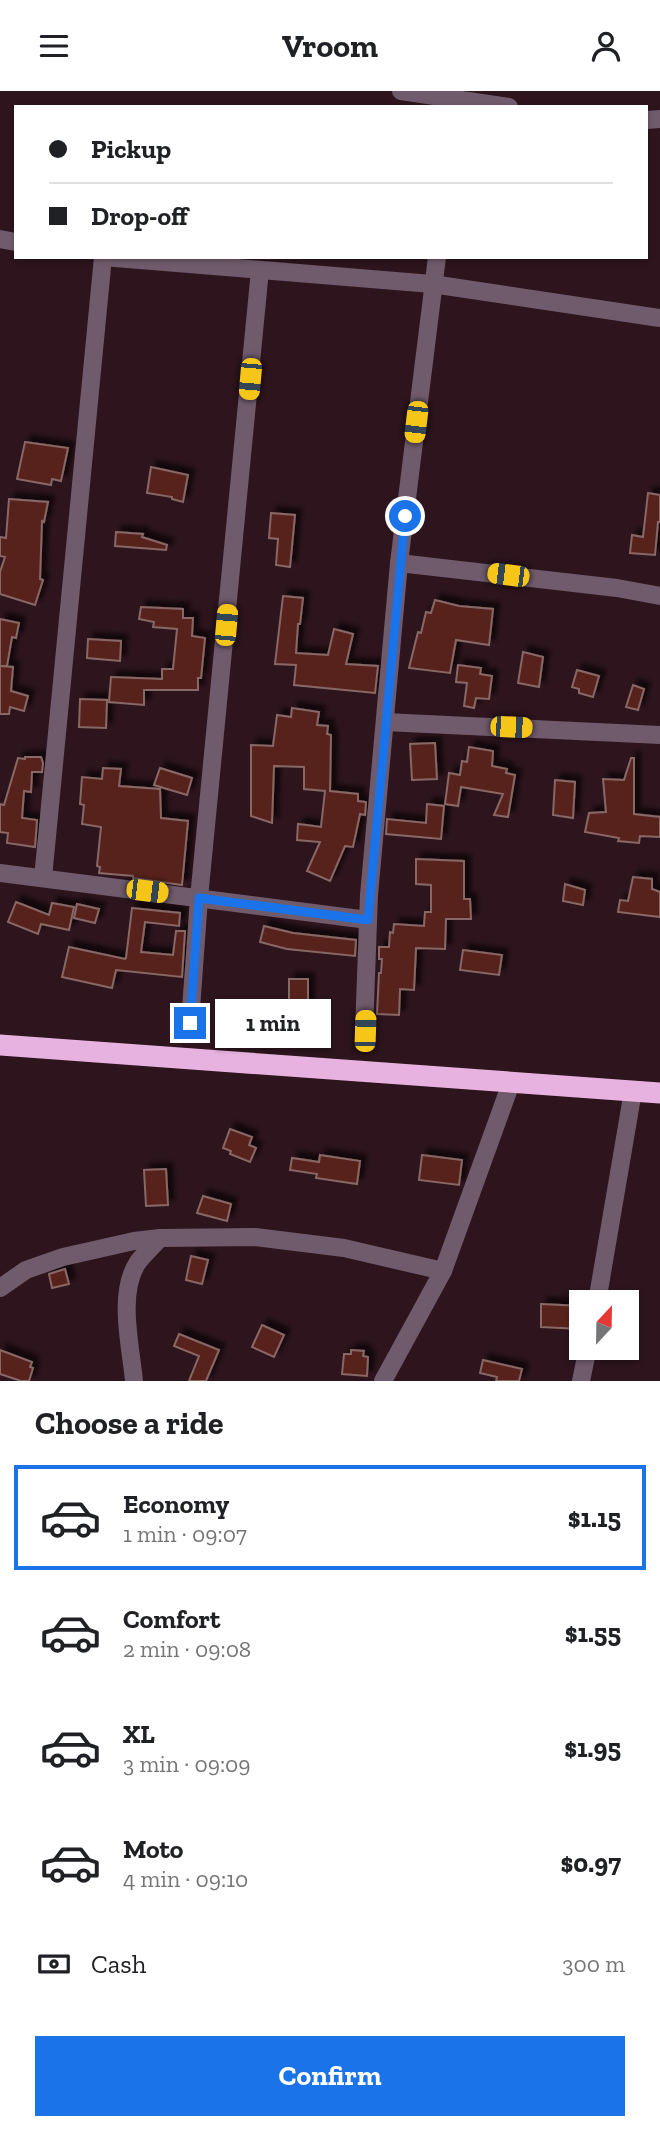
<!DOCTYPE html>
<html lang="en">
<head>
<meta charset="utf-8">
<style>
  :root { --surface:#fff; --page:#f6f6f6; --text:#202124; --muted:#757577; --line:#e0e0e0; --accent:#1a73e8 }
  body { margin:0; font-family:"Zilla Slab",serif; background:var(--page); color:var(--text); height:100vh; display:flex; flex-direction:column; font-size:26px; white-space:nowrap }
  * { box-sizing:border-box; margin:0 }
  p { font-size:23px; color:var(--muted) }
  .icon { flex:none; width:38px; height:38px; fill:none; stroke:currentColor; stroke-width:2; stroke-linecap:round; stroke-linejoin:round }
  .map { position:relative; height:1290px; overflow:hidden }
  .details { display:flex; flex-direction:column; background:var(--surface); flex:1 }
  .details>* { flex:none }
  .banner { position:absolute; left:14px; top:14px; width:634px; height:154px; border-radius:0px; box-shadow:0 2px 5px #0004; display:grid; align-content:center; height:154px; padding:0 35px; background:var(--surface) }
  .needle { width:46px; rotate:22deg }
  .fabs { position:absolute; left:569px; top:1199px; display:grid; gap:14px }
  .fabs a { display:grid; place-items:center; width:70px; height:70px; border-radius:0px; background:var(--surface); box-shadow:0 2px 5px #0004; font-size:35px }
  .end { position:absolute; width:32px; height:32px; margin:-16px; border:9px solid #1a73e8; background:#fff; box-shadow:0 0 0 4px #fff }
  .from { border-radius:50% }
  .bubble { position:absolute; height:49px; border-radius:0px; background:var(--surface); box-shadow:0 2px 5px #0004; font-size:23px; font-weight:800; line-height:49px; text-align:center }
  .car { position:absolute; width:21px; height:42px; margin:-21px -10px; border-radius:9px; box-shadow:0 0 5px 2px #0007; background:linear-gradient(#f5c518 24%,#345 0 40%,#f5c518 0 76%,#345 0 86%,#f5c518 0) }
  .banner b { display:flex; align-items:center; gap:24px; height:66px; font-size:26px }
  .banner b+b { border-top:2px solid var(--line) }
  .banner i { width:18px; height:18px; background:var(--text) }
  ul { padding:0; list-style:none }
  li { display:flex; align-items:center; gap:21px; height:105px; margin:0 14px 10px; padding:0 21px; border:4px solid transparent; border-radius:0px }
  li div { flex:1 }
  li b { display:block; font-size:26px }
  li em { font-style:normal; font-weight:800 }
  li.selected { border-color:var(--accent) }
  li>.icon { width:63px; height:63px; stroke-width:1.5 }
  h2 { padding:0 35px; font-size:32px; line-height:84px }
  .pay { display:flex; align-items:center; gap:18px; height:77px; padding:0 35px; font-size:26px }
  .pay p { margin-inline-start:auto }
  .primary-button { display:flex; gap:14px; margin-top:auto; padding:14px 35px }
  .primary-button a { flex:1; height:80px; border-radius:0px; background:var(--accent); color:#fff; font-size:28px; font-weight:800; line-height:80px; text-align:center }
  header { display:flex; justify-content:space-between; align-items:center; height:91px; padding:0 35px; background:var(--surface); font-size:32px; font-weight:800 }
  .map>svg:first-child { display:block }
</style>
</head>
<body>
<header><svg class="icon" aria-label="menu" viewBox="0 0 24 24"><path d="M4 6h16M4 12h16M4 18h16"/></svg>Vroom<svg class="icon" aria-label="person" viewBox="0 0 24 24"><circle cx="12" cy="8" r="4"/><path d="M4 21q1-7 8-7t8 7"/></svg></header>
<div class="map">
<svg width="660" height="1290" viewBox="0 0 660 1290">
  <defs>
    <filter id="shadow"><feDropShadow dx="6" dy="-6" stdDeviation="2" flood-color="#0009"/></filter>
  </defs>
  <rect width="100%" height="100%" fill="#2d141d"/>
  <!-- building -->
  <g fill="#59201f" stroke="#876765" stroke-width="2" filter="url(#shadow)">
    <path d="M 25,351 L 68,357 L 61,390 L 52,388 L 51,394 L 17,388 Z"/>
    <path d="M 151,376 L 188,384 L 183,411 L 172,408 L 172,406 L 147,402 Z"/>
    <path d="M 648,402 L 660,404 L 660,431 L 658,431 L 655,464 L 630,462 L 632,444 L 643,446 Z"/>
    <path d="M 9,408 L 48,411 L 44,431 L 42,430 L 40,488 L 43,489 L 35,514 L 0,503 L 0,481 L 5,466 L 0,465 L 0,446 L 6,447 Z"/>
    <path d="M 271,422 L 295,424 L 290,476 L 276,474 L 278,448 L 269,447 Z"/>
    <path d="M 116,441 L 143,443 L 142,446 L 167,454 L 166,459 L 115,455 Z"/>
    <path d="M 283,505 L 303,507 L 300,533 L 298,533 L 296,562 L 328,564 L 334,538 L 353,543 L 346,573 L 378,575 L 375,602 L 294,594 L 296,574 L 275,573 Z"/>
    <path d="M 435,509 L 459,515 L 493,518 L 489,554 L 456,549 L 450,582 L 409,577 L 418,541 L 421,542 L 426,521 L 431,522 Z"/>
    <path d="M 141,516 L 183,518 L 183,527 L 193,527 L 192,545 L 205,547 L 201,587 L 198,587 L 198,599 L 144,599 L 144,614 L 109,611 L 111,586 L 162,588 L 162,578 L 173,578 L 177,538 L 153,536 L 154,531 L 139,528 Z"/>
    <path d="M 0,528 L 19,532 L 16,547 L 12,546 L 7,575 L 0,575 Z"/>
    <path d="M 88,548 L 121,550 L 120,570 L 87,567 Z"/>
    <path d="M 523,561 L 543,566 L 539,596 L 518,592 Z"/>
    <path d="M 458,574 L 481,577 L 480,583 L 492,585 L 489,608 L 476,607 L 474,617 L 464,615 L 467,592 L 456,591 Z"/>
    <path d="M 0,575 L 13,576 L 11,600 L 28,605 L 24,620 L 10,616 L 9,623 L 0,623 Z"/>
    <path d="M 577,579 L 599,585 L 593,606 L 579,602 L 579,598 L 572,596 Z"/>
    <path d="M 633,594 L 644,598 L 638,619 L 626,616 Z"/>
    <path d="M 80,608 L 107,609 L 106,637 L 79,636 Z"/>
    <path d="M 292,617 L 319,621 L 317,634 L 328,635 L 327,643 L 331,644 L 330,700 L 358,703 L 358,710 L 366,711 L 365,724 L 360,723 L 353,756 L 345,755 L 330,790 L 307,780 L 320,751 L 297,749 L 298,733 L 321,736 L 325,700 L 304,698 L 304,676 L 274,675 L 272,732 L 251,725 L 251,654 L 273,655 L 277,624 L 291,626 Z"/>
    <path d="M 435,652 L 437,688 L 412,689 L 410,653 Z"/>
    <path d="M 469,656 L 493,660 L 492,675 L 507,678 L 506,682 L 515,684 L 508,726 L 494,724 L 503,703 L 461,696 L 458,715 L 445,713 L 449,682 L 460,684 L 462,670 L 467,671 Z"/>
    <path d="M 25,666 L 41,666 L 43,672 L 42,681 L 32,681 L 31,701 L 24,700 L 22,727 L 37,729 L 35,756 L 7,752 L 8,742 L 0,741 L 0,713 L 4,714 L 18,667 L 25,668 Z"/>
    <path d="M 631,667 L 634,667 L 634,723 L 660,726 L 660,746 L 640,745 L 639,752 L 618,750 L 619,747 L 585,741 L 589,722 L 606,721 L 603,688 L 624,689 Z"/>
    <path d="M 103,677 L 121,678 L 119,695 L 160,698 L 161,727 L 188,730 L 182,794 L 133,787 L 133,785 L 99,782 L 100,776 L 97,775 L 101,736 L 82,733 L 84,714 L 80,713 L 82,686 L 102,688 Z"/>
    <path d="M 160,677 L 192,687 L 187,704 L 154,694 Z"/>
    <path d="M 555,689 L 575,691 L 573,727 L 553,724 Z"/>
    <path d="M 427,713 L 444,715 L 441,748 L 386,743 L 387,728 L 426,732 Z"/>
    <path d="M 416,768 L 464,770 L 464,808 L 470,808 L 471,828 L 446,828 L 445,858 L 416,857 L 414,899 L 400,898 L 399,924 L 377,923 L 379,882 L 381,882 L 382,868 L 379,868 L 379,856 L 389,856 L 390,841 L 393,842 L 394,833 L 424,835 L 425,821 L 431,821 L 431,794 L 416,793 Z"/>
    <path d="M 633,786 L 652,788 L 652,798 L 660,801 L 660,826 L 618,821 L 620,809 L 628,810 Z"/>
    <path d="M 565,793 L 585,799 L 583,814 L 563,810 Z"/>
    <path d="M 16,811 L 49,824 L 52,812 L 74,816 L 69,839 L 41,833 L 38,843 L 8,831 Z"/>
    <path d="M 77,813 L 99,818 L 95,832 L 74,827 Z"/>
    <path d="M 132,817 L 180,822 L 179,835 L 145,831 L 141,861 L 173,864 L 176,840 L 185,840 L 182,886 L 116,879 L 112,897 L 62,886 L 69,856 L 125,868 L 126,867 Z"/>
    <path d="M 264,835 L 293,842 L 356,849 L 355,865 L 287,858 L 260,851 Z"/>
    <path d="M 463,859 L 502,864 L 499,884 L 460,879 Z"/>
    <rect x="289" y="888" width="19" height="28"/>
    <path d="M 230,1038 L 252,1046 L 249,1054 L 256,1057 L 250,1071 L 230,1063 L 231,1060 L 223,1057 Z"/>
    <path d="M 320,1064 L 360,1070 L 357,1093 L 316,1087 L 317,1083 L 290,1079 L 292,1067 L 319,1071 Z"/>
    <path d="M 422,1064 L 462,1069 L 459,1094 L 419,1089 Z"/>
    <path d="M 166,1078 L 168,1114 L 146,1115 L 144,1079 Z"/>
    <path d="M 203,1105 L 231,1113 L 227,1130 L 197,1122 Z"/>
    <path d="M 191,1165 L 208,1169 L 202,1193 L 186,1189 Z"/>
    <path d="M 65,1178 L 69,1193 L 52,1197 L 49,1183 Z"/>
    <path d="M 541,1213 L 581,1215 L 581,1238 L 541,1236 Z"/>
    <path d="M 262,1234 L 284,1244 L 274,1266 L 252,1256 Z"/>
    <path d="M 179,1243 L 219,1259 L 206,1290 L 189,1290 L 199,1265 L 174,1255 Z"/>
    <path d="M 0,1259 L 32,1271 L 30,1276 L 33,1277 L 29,1290 L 21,1290 L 0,1283 Z"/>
    <path d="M 351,1259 L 364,1260 L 363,1265 L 368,1266 L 367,1285 L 342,1283 L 344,1263 L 351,1263 Z"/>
    <path d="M 483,1269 L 522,1278 L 519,1290 L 496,1290 L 497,1286 L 480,1282 Z"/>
  </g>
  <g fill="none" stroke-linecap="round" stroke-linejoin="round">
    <!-- minor -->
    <g stroke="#705b6d" stroke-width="18">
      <path d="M 401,0 L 509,16"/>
      <path d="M 646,29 L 660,28"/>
      <path d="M 0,148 L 16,151"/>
      <path d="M 103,166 L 432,193 L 660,227"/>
      <path d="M 399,472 L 617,497 L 660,505"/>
      <path d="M 385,631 L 660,644"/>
      <path d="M 0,782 L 368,829"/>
      <path d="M 43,787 L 103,166"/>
      <path d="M 190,932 L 199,807 L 260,179"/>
      <path d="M 364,940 L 369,804 L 399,472 L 437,166"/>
      <path d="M 0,1197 L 26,1179 L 63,1166 L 134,1150 L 160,1147 L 255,1146 L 344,1157 L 443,1180"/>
      <path d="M 597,1211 L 633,1000"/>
      <path d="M 134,1290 C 131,1256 117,1202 138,1171 C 144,1163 153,1155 160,1147"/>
      <path d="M 383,1290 L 443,1180 L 511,992"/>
      <path d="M 581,1290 L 588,1256"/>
    </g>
    <!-- highway -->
    <path stroke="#e7b2df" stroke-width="21" d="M 0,954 L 660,1002"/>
  </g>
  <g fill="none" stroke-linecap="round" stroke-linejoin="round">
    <!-- route -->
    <path stroke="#1a73e8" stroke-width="9" d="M 190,932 L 199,807 L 368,829 L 405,425"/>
  </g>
</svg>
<div class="fabs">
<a><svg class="needle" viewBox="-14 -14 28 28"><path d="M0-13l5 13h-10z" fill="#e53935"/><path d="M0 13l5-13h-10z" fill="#757577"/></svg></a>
</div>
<i class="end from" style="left:405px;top:425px"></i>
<i class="end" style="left:190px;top:932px"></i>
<div class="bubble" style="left:215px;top:908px;width:116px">1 min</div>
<i class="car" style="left:250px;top:288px;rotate:185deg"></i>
<i class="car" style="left:416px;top:331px;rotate:187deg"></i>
<i class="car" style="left:508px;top:484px;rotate:277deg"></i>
<i class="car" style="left:226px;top:534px;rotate:5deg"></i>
<i class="car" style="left:511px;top:636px;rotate:92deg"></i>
<i class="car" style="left:147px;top:800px;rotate:97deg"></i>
<i class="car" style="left:365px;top:940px;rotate:2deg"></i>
<div class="banner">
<b><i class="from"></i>Pickup</b>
<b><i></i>Drop-off</b>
</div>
</div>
<section class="details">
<h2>Choose a ride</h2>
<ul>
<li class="selected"><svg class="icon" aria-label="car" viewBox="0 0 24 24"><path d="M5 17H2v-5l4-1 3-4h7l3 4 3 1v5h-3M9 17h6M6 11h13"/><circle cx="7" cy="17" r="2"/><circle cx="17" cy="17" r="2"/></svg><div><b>Economy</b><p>1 min · 09:07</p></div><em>$1.15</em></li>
<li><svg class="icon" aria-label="car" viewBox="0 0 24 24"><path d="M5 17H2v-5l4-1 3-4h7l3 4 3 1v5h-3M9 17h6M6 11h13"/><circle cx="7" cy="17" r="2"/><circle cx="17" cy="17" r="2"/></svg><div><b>Comfort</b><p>2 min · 09:08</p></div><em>$1.55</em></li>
<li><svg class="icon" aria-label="car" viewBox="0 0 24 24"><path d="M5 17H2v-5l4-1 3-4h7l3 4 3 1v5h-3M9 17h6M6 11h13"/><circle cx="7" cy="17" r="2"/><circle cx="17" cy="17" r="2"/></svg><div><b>XL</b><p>3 min · 09:09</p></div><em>$1.95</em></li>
<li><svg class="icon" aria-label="car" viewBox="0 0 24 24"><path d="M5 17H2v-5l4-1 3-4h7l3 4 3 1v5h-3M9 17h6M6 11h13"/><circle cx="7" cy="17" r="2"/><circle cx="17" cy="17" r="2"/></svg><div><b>Moto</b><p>4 min · 09:10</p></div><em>$0.97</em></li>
</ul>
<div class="pay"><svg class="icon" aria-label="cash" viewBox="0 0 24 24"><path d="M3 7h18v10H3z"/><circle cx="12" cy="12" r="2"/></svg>Cash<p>300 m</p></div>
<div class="primary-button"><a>Confirm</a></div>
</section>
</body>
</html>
